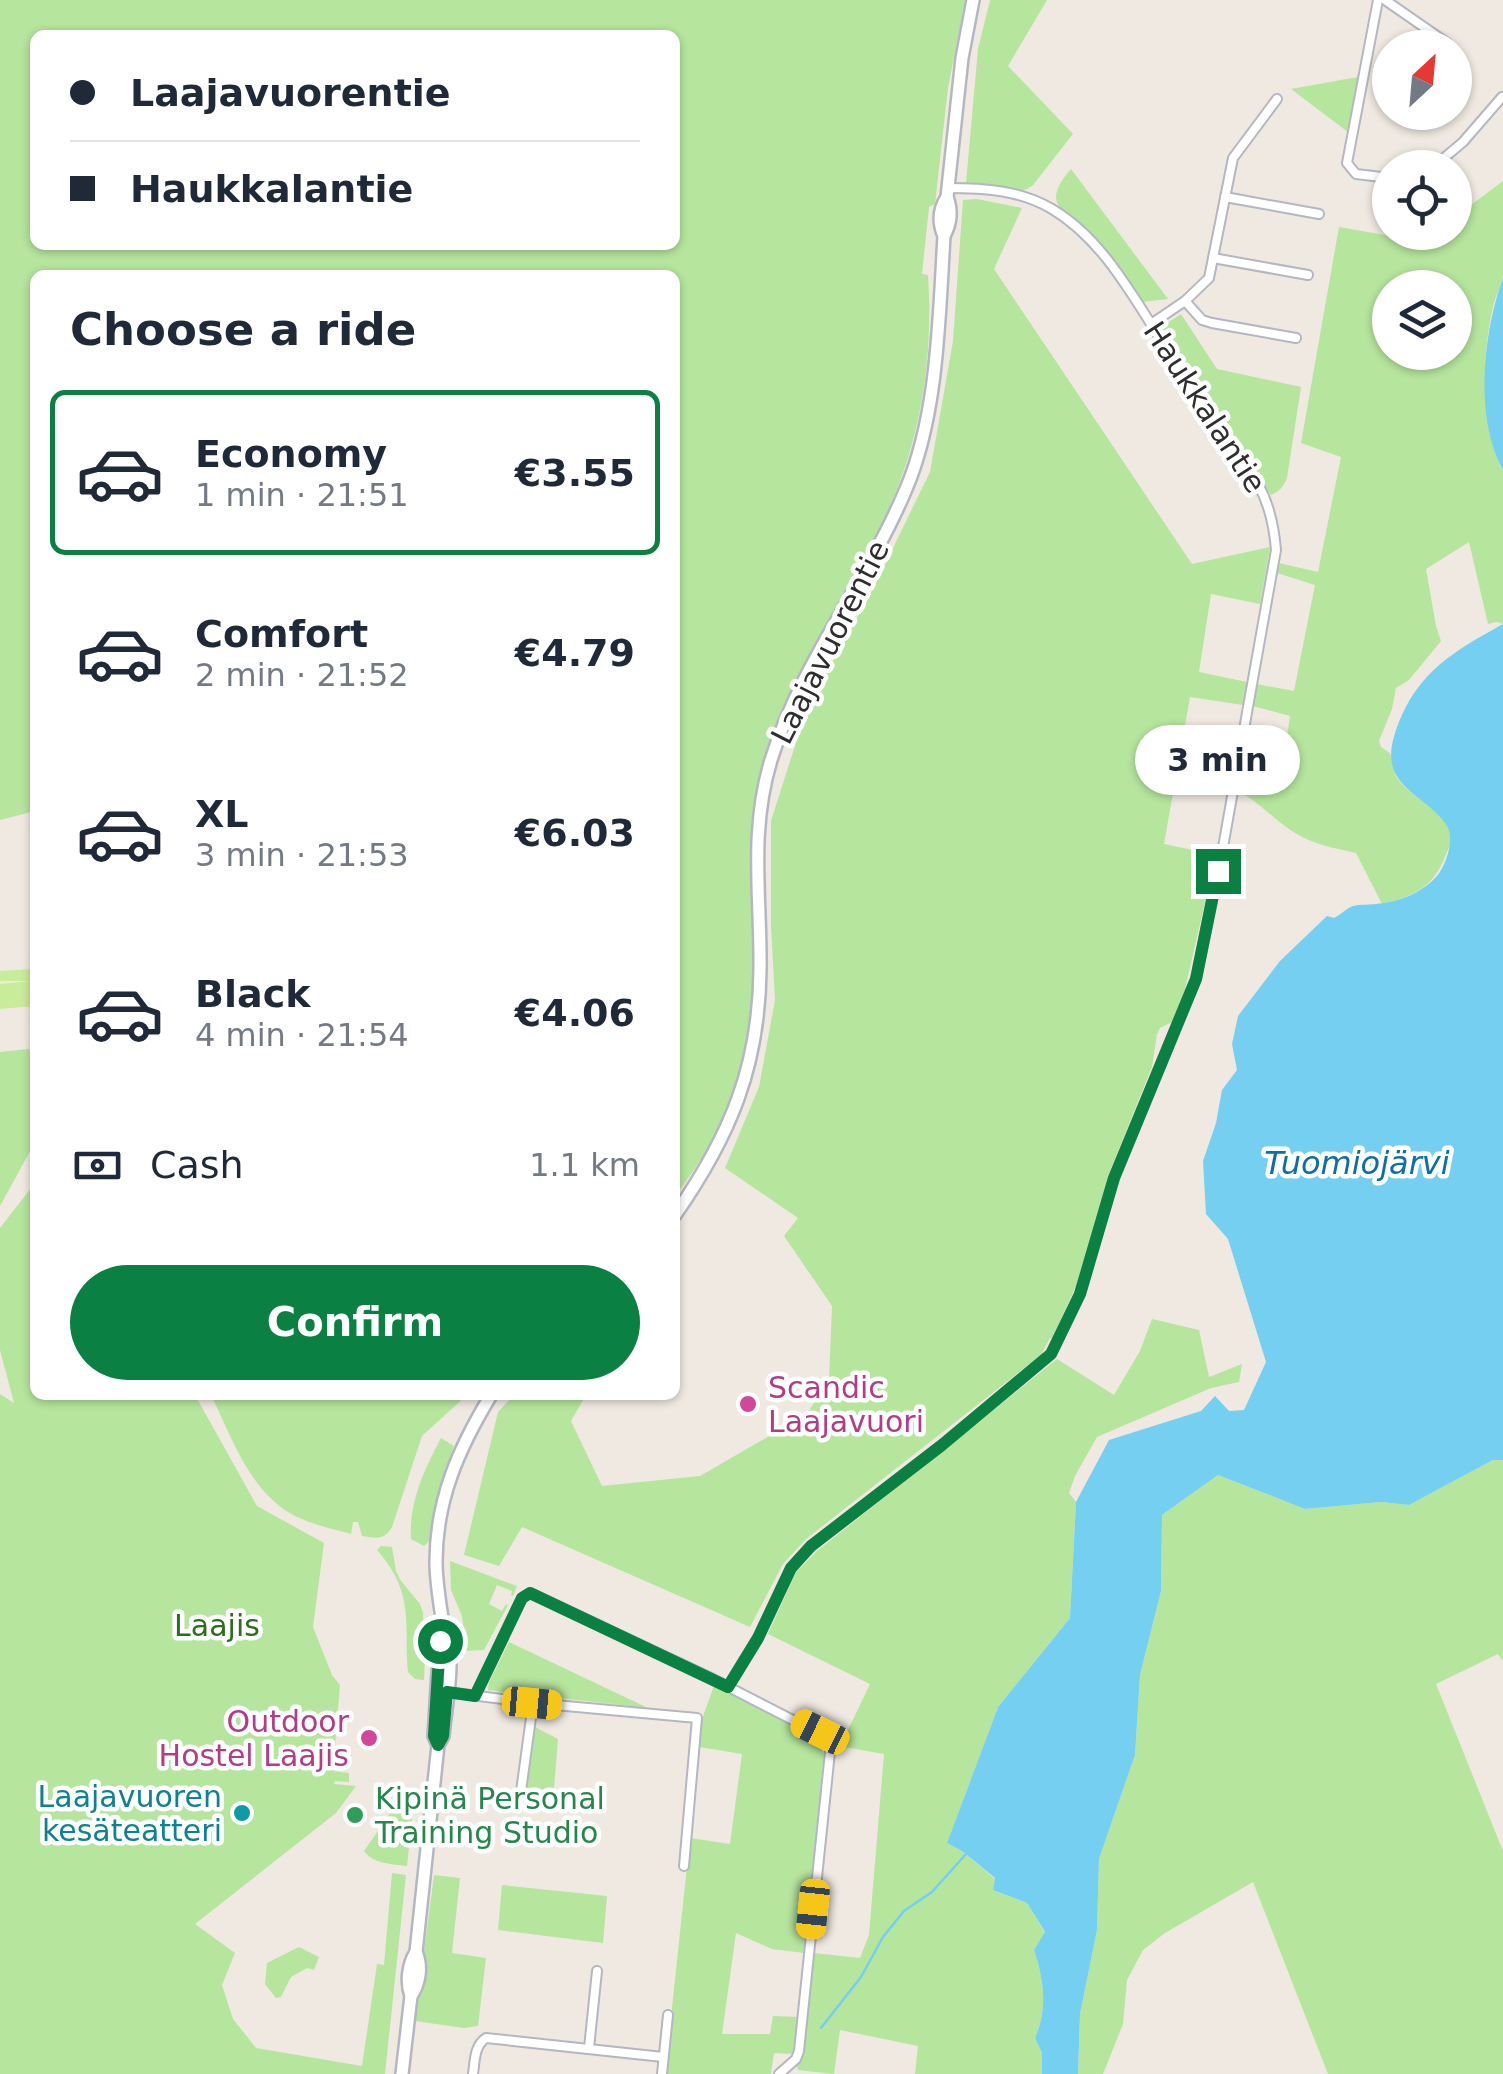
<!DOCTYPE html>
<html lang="en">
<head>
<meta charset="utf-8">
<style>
  :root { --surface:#fff; --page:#f6f6f7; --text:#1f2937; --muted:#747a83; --line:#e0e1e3; --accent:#0b8043 }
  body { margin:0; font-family:"DejaVu Sans",sans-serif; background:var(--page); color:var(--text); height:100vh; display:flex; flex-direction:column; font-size:38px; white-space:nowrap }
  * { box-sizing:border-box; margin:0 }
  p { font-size:32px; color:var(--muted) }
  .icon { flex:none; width:55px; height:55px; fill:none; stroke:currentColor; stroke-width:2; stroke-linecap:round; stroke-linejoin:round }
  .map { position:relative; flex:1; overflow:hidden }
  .details { position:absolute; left:30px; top:270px; width:650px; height:1130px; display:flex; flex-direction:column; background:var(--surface); border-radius:15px; box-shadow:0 2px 8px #0004 }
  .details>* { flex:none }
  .banner { position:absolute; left:30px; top:30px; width:650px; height:220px; border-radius:15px; box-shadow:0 2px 8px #0004; display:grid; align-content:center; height:220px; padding:0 40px; background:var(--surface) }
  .needle { width:65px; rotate:26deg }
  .tools { position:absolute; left:1372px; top:30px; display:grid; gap:20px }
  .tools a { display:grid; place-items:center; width:100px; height:100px; border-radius:50%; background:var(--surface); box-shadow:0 2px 8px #0004; font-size:50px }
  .end { position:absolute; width:45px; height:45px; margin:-22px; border:12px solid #0b8043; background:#fff; box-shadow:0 0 0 5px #fff }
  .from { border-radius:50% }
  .bubble { position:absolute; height:70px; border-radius:35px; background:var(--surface); box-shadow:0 2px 8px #0004; font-size:32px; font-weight:600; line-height:70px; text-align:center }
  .car { position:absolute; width:30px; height:60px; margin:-30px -15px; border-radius:12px; box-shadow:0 0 8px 2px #0007; background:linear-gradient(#f5c518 24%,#345 0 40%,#f5c518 0 76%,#345 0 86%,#f5c518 0) }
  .banner b { display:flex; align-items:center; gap:35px; height:95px; font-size:38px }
  .banner b+b { border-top:2px solid var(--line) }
  .banner i { width:25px; height:25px; background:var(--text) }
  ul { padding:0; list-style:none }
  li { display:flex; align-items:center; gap:30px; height:165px; margin:0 20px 15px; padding:0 20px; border:5px solid transparent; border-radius:15px }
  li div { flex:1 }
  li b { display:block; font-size:38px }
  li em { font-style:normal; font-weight:600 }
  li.current { border-color:var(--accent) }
  li>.icon { width:90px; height:90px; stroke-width:1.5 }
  h2 { padding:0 40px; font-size:45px; line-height:120px }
  .pay { display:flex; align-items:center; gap:25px; height:110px; padding:0 40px; font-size:38px }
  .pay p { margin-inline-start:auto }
  .button { display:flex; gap:20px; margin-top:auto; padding:20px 40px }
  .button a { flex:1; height:115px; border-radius:60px; background:var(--accent); color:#fff; font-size:40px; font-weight:600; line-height:115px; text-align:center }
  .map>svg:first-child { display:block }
</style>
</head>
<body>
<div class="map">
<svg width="1503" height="2074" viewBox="0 0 1503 2074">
  <rect width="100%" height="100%" fill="#efe9e1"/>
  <!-- green -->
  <g fill="#b6e59e" fill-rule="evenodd">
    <path d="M 0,0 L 965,0 L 948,88 L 935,204 L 929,207 L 922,274 L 928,275 C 934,358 920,443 885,518 C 842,610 775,689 756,791 C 742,866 760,942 752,1018 C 745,1083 715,1145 675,1196 L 675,275 L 35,275 L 35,811 L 0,820 ZM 35,35 L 675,35 L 675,245 L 35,245 Z"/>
    <path d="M 990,0 L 1047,0 L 1008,66 L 1073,134 L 1033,185 L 1027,189 L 1020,191 L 966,183 L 978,49 Z"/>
    <path d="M 1358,77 L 1348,132 L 1291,89 Z"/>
    <path d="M 1071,169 L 1168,299 L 1142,302 C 1124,276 1106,247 1083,225 C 1073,217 1057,212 1056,197 C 1056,187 1065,176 1071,169 Z"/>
    <path d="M 1503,181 C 1503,211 1503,243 1503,274 C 1502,284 1497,293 1494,303 C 1482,351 1479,426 1503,470 L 1503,624 L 1497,622 L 1488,624 L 1469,542 L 1426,569 L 1436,626 L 1441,641 L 1409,680 L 1396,688 L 1392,709 L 1379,741 L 1381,747 L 1390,753 C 1392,759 1393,769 1396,776 C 1407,796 1445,811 1451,831 C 1453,839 1449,848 1446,854 C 1434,887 1415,896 1382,904 L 1356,853 C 1333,848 1308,843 1289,829 C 1270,816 1259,802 1238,791 L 1239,783 L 1279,790 L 1290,716 L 1253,706 L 1256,684 L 1294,691 L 1315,585 L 1277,573 L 1279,563 L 1318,572 L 1341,457 L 1301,443 L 1339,227 L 1402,238 L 1417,233 L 1455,232 L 1455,217 ZM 1390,288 L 1455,288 L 1455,352 L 1390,352 Z"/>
    <path d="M 977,199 L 1022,208 L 994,269 L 1192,564 L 1270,547 L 1260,604 L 1211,594 L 1199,672 L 1247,682 L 1243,705 L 1190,697 L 1164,844 L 1216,855 L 1182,1002 L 1174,1021 L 1160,1028 L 1157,1034 L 1152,1067 L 1108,1176 L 1089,1258 L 1052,1338 L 1050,1338 L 1041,1355 L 806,1539 L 783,1564 L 750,1627 L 522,1527 L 499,1566 L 464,1555 L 498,1412 L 514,1395 L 586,1395 L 571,1421 L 602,1486 L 700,1476 L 802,1417 L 810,1409 L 829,1380 L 832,1306 L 784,1236 L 798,1218 L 725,1168 L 759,1087 L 775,1000 L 771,926 L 771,821 L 807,708 L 874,587 L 930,472 L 953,341 L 963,200 Z"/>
    <path d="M 1181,314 L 1217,369 L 1301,387 L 1287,478 C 1283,487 1280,491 1271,495 L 1161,327 Z"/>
    <path d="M 28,1049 L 35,1052 L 35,1142 L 0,1206 L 0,1052 Z"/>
    <path d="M 35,1183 L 35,1395 L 195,1395 L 257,1506 L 324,1543 L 313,1627 L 332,1675 L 340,1685 L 333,1771 L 349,1773 L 349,1782 L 335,1781 L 334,1784 L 356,1786 L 336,1813 L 195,1924 L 235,1953 L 222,1985 L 233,2019 L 256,2048 L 362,2066 L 377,1964 L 384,1965 L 392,1873 L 406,1875 L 385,2074 L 0,2074 L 0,1394 L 14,1403 L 0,1350 L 0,1228 Z"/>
    <path d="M 1152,1319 L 1199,1330 L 1209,1377 L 1242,1364 L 1239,1382 L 1211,1388 L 1097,1437 L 1075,1476 L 1069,1493 L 1076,1502 L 1070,1618 L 998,1707 L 947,1843 L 962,1851 L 995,1879 L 993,1890 L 1027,1903 L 1045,1933 L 1034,1950 C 1044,1980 1048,2009 1035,2038 L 1042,2053 L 1042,2074 L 915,2074 L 918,2046 L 840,2030 L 834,2074 L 798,2070 L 794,2054 L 774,2053 L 771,2074 L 665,2074 L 690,1838 L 730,1844 L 742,1754 L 699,1747 L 702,1719 L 714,1686 L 815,1736 L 824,1754 L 804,1952 L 860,1958 L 869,1935 L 884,1754 L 844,1747 L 846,1734 L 870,1684 L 768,1634 L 796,1572 L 817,1551 L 1057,1359 L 1114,1395 L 1140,1351 ZM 736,1933 L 772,1949 L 804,1953 L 798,2017 L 773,2016 L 770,2034 L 722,2034 Z"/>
    <path d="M 211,1395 L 386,1395 L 388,1398 L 401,1395 L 467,1395 L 422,1436 L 392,1527 C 384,1541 376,1538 362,1536 L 358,1522 L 353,1522 L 351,1534 C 333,1529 314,1525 297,1517 C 251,1495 232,1438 211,1395 Z"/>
    <path d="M 441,1438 L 454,1446 L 437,1497 L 430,1540 L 424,1546 L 411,1539 C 409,1502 424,1470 441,1438 Z"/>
    <path d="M 1493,1460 L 1503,1460 L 1503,1661 L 1498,1654 L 1436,1684 L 1503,1851 L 1503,2074 L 1328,2074 L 1253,1882 L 1165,1933 L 1143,1950 L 1127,1980 L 1123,2024 L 1103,2074 L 1078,2074 L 1080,2014 L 1097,1930 L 1099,1859 L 1135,1755 L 1140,1675 L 1161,1591 L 1162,1515 L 1218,1475 L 1305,1509 L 1381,1502 L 1409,1505 Z"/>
    <path d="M 381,1546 L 392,1547 L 396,1571 L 401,1581 L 420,1604 L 423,1613 L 425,1656 L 424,1680 L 415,1679 L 408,1672 C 404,1621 415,1594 377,1550 Z"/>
    <path d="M 450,1561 L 517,1586 L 513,1596 L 511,1595 L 512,1591 L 497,1585 L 489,1604 L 502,1611 L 506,1604 L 508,1605 L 484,1650 L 462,1651 L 464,1633 L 462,1616 L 451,1590 Z"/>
    <path d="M 509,1642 L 648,1708 L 488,1690 L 489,1682 Z"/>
    <path d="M 533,1726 L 558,1739 L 554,1788 L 544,1797 L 527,1787 Z"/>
    <path d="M 396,1809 L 413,1811 L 407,1866 C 392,1864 373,1864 364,1851 L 391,1812 Z"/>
    <path d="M 434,1875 L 460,1878 L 452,1953 L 486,1958 L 478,2026 L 464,2028 L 415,2021 Z"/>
    <path d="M 502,1885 L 607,1896 L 603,1943 L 498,1930 Z"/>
    <path d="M 299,1947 L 319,1957 L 314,1970 L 307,1968 L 291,1977 L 281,1997 L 276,1998 L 265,1984 L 267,1963 Z"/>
  </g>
  <!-- pitch -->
  <path fill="#c9ec9a" d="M 33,969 L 35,1006 L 0,1009 L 0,984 L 31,981 L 0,981 L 0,971 Z"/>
  <!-- water -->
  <g fill="#75cff0">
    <path d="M 1503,278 L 1503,470 C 1474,419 1483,332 1503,278 Z"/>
    <path d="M 1503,624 L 1503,1460 L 1493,1460 L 1409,1505 L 1381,1502 L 1305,1509 L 1218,1475 L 1162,1515 L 1161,1591 L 1140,1675 L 1135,1755 L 1099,1859 L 1097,1930 L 1080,2014 L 1078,2074 L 1042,2074 L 1042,2053 L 1035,2038 C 1048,2009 1044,1980 1034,1950 L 1045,1932 L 1027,1903 L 993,1890 L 995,1878 L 962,1851 L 947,1843 L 998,1707 L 1070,1618 L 1076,1502 L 1109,1440 L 1201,1411 L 1215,1396 L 1229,1411 L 1244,1410 L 1266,1362 L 1228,1239 L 1206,1214 L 1203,1161 L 1216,1123 L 1222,1090 L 1237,1070 L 1232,1044 L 1238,1016 L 1280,961 L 1327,916 L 1334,918 C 1340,915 1347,908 1353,906 C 1360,904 1369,905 1376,904 C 1399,902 1422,893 1437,876 C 1446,865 1455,839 1447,826 C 1436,807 1411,797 1398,778 C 1387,762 1391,744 1397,727 C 1418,671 1453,652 1503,624 Z"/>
  </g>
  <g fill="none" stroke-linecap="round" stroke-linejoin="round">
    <!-- stream -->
    <path stroke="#75cff0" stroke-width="2.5" d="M 821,2028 L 861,1977 L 883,1937 L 904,1911 L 932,1892 L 966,1854"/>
    <!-- street casing -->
    <g stroke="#b4b7c1" stroke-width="12">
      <g id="street">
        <path d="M 1378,0 L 1347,163 L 1356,174 L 1390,178"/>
        <path d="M 1385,0 L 1447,43"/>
        <path d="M 1432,168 L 1463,142 L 1502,97"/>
        <path d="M 947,188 C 984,188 1020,190 1052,209 C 1101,238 1130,292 1160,338 C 1193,387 1226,436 1259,486 C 1270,506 1274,526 1276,550 L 1220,864"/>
        <path d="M 1225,197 L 1319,214"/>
        <path d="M 1213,258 L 1308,275"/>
        <path d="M 1185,301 L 1202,320 L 1212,323 L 1296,338"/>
        <path d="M 1151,324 L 1185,301 L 1209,278 L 1233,158 L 1277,99"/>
        <path d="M 728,1687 L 758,1638 L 791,1568 L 811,1546 L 942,1445 L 1051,1354 L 1080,1294 L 1114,1178 L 1196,979 L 1218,871"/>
        <path d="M 447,1692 L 533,1703 L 697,1718 L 684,1866"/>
        <path d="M 475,1696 L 522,1598 L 530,1593 L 713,1679 L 826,1737 L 830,1744 L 830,1752 L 799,2051 L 796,2059 L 779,2074"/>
        <path d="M 519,1806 L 533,1703"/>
        <path d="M 589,2048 L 597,1971"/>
        <path d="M 473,2074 C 475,2061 474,2046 486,2038 L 663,2057"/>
        <path d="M 662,2074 L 668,2015"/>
      </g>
    </g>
    <!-- secondary casing -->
    <g stroke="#b4b7c1" stroke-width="16">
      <g id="secondary">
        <path d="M 944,236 C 951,223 952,210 947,197"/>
        <path d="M 675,1215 C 730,1136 759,1067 760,970 C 761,896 749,832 771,760 C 801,663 867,582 906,489 C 938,414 939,317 944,236 C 938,222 939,209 947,197 L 962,58 L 973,0"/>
        <path d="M 438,1745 L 434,1736 L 440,1641 L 444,1632"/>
        <path d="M 411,1996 C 420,1983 422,1966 416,1952 L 438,1745 L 443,1736 C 445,1709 457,1654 444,1632 C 441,1609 436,1585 436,1562 C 436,1499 459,1448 491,1395"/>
        <path d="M 402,2074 L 411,1996 C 406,1982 408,1965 416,1952"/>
      </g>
    </g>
    <!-- street -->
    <use href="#street" stroke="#fff" stroke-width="8"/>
    <!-- secondary -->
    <use href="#secondary" stroke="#fff" stroke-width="11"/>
  </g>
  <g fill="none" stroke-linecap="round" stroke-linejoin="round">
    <!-- route -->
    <path stroke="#0b8043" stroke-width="12" d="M 440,1641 L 434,1736 L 438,1745 L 443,1736 L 447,1692 L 475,1696 L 522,1598 L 530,1593 L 728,1687 L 758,1638 L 791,1568 L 811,1546 L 942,1445 L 1051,1354 L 1080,1294 L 1114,1178 L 1196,979 L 1218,871"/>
  </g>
  <!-- markers -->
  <g fill="#d1479c" stroke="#fff" stroke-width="4">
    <circle cx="748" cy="1404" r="10"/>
    <circle cx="369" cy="1738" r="10"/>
  </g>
  <circle fill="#0f9aa8" stroke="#fff" stroke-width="4" cx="242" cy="1813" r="10"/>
  <circle fill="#2e9e5b" stroke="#fff" stroke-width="4" cx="355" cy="1815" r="10"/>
  <g text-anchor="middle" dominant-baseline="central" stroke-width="9" stroke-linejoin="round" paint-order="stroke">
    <!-- street labels -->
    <g font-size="30" fill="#2e2e2e" stroke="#fff">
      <text transform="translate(1205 407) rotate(57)">Haukkalantie</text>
      <text transform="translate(830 642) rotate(-63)">Laajavuorentie</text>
    </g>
    <!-- hotel labels -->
    <g font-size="30" fill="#b23c85" stroke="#fff" text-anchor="start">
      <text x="768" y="1387">Scandic<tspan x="768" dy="34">Laajavuori</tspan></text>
      <text x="349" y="1721" text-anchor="end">Outdoor<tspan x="349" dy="34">Hostel Laajis</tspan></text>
    </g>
    <!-- park labels -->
    <g font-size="30" fill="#2c6e1b" stroke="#fff">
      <text x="217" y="1625">Laajis</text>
    </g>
    <!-- culture labels -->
    <g font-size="30" fill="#0d838f" stroke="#fff" text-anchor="end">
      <text x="222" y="1796">Laajavuoren<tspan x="222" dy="34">kesäteatteri</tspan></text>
    </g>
    <!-- leisure labels -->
    <g font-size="30" fill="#27864d" stroke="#fff" text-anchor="start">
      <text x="375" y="1798">Kipinä Personal<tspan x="375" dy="34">Training Studio</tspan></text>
    </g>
    <!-- water labels -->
    <g font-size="32" font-style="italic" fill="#0d6fa3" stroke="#fff">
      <text x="1357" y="1163">Tuomiojärvi</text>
    </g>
  </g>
</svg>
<div class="tools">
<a><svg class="needle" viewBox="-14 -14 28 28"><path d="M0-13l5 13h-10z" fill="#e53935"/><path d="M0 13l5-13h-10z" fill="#747a83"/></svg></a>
<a><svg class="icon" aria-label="locate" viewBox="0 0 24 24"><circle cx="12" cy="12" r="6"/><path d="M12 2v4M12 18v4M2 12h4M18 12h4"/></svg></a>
<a><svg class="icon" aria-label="layers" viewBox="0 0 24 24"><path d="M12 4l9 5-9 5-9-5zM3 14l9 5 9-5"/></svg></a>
</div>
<i class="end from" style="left:440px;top:1641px"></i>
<i class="end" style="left:1218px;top:871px"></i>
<div class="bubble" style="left:1135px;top:725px;width:165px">3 min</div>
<i class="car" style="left:532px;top:1703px;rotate:95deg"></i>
<i class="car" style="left:820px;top:1732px;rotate:296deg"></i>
<i class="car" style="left:813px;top:1909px;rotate:186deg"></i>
<div class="banner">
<b><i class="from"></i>Laajavuorentie</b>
<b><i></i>Haukkalantie</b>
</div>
<section class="details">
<h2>Choose a ride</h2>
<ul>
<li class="current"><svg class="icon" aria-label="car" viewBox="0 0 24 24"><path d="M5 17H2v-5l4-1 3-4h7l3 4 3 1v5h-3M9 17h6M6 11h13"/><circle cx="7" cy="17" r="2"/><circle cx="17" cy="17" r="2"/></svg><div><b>Economy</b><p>1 min · 21:51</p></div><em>€3.55</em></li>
<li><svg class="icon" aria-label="car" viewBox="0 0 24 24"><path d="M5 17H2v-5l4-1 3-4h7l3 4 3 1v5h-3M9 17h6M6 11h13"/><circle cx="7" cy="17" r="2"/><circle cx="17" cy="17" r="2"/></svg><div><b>Comfort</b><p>2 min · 21:52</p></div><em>€4.79</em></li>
<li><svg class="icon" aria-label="car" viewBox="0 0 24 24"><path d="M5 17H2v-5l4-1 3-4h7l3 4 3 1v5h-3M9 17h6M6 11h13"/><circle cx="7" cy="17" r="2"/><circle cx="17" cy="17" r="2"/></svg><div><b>XL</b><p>3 min · 21:53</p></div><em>€6.03</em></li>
<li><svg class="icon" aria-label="car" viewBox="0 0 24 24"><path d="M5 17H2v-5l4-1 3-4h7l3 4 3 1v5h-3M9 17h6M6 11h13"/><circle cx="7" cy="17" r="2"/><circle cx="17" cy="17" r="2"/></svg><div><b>Black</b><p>4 min · 21:54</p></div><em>€4.06</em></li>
</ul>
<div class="pay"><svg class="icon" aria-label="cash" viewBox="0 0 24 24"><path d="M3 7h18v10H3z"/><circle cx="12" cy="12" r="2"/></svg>Cash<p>1.1 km</p></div>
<div class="button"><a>Confirm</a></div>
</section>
</div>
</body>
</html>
